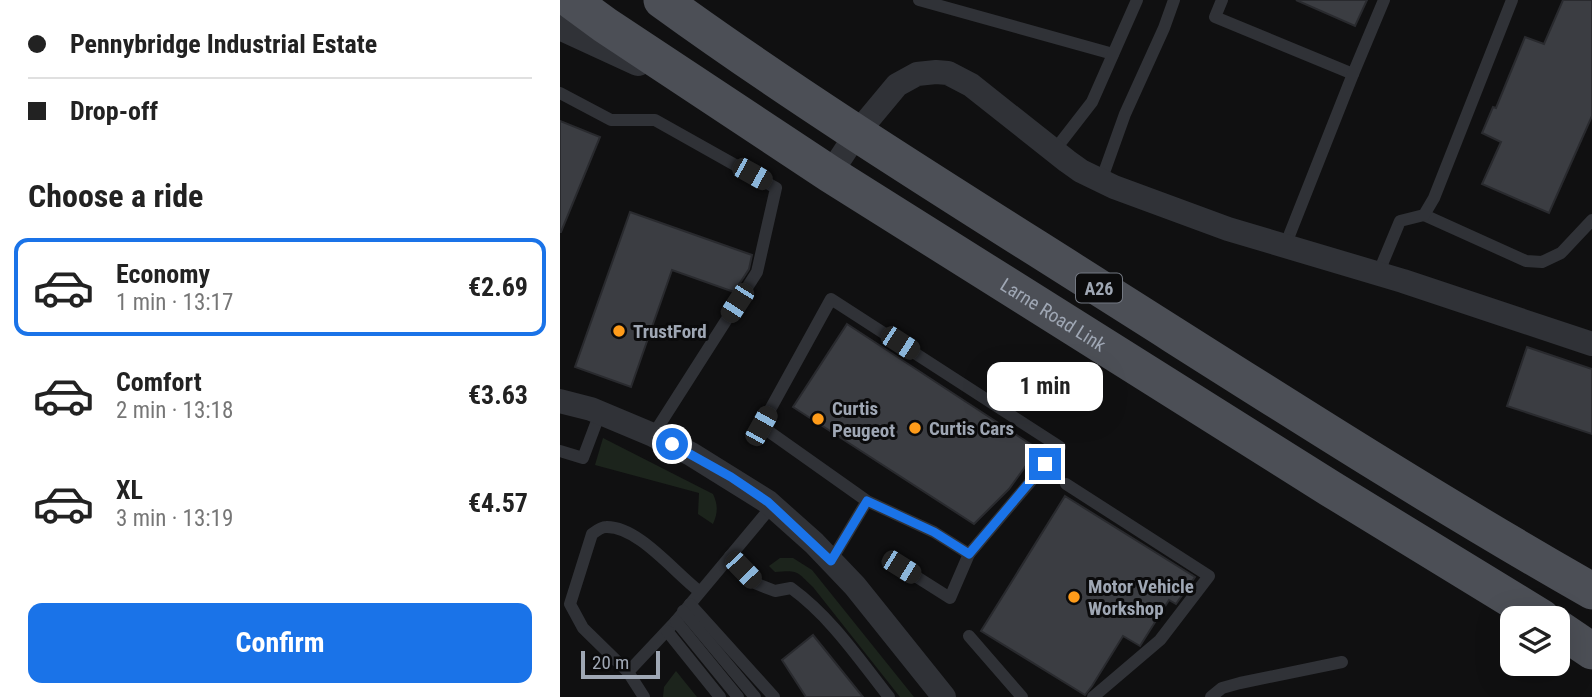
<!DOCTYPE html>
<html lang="en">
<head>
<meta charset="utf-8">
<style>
  :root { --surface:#fff; --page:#f6f6f6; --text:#222; --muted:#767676; --line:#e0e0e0; --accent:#1a73e8 }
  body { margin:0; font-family:"Roboto Condensed",sans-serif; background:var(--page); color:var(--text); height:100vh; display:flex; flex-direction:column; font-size:26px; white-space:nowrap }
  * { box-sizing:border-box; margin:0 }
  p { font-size:23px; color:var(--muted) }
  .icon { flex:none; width:38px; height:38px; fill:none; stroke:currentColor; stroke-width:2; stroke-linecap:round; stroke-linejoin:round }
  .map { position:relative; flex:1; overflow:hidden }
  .panel { display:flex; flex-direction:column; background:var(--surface); width:560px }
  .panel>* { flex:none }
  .hud { display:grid; align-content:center; height:154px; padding:0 28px; background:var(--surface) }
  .buttons { position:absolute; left:940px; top:606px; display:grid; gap:14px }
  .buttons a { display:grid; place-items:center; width:70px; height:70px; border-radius:14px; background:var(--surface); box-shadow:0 7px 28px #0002; font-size:35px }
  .scale { position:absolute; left:21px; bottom:18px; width:79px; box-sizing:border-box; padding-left:7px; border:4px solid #9fa7b4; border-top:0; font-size:19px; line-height:24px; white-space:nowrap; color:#9fa7b4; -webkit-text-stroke:5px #0b0b0c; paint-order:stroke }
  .end { position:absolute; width:32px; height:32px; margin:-16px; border:9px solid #1a73e8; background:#fff; box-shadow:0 0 0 4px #fff }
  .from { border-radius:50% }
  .bubble { position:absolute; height:49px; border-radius:14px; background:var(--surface); box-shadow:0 7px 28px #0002; font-size:23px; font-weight:700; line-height:49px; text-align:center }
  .car { position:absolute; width:21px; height:42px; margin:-21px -10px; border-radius:9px; box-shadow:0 0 5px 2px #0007; background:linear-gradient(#222 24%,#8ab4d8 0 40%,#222 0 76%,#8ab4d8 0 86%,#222 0) }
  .hud b { display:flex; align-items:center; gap:24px; height:66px; font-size:26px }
  .hud b+b { border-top:2px solid var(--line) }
  .hud i { width:18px; height:18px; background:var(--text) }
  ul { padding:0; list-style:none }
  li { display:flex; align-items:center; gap:21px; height:98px; margin:0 14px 10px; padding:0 14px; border:4px solid transparent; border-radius:14px }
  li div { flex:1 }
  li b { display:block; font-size:26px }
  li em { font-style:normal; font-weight:700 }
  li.current { border-color:var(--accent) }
  li>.icon { width:63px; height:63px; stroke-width:1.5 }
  h2 { padding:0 28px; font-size:32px; line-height:84px }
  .cta { display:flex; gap:14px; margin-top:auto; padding:14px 28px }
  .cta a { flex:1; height:80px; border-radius:14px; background:var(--accent); color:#fff; font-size:28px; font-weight:700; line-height:80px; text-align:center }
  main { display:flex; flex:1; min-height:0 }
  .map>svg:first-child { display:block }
</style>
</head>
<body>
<main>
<section class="panel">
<div class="hud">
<b><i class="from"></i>Pennybridge Industrial Estate</b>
<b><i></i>Drop-off</b>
</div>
<h2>Choose a ride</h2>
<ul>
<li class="current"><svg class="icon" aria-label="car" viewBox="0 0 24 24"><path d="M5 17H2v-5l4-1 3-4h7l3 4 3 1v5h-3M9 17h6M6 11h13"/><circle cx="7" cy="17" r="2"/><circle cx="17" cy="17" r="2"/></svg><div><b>Economy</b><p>1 min · 13:17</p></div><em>€2.69</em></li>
<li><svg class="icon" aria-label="car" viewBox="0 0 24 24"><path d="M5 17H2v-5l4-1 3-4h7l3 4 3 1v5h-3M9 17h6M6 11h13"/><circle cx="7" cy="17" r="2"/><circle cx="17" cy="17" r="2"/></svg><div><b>Comfort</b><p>2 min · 13:18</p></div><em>€3.63</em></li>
<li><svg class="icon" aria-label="car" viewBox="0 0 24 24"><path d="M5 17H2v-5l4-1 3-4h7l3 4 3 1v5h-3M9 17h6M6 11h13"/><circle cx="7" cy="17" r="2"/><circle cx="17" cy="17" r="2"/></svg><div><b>XL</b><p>3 min · 13:19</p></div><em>€4.57</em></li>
</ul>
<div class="cta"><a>Confirm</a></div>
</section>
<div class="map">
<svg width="1032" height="697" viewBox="0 0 1032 697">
  <rect width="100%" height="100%" fill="#101011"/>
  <!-- green -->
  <g fill="#1c241c">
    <path d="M 43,438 L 153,494 C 158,505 158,512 153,524 L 138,514 L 139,493 L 35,465 Z"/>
    <path d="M 220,558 L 233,558 L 252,570 L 354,697 L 340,697 L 253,587 C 236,571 239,570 215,572 L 209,566 Z"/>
    <path d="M 116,671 L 137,697 L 103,697 L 104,687 Z"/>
  </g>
  <!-- building -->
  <g fill="#3b3d42" stroke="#292a2e" stroke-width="2">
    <path d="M 736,0 L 807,0 L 795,26 Z"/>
    <path d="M 1003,0 L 1032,0 L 1032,116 L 989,213 L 922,184 L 941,142 L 922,133 L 933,107 L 936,108 L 965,37 L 984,44 Z"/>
    <path d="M 0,121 L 40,137 L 1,232 L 0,232 Z"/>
    <path d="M 70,212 L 192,255 L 189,269 L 174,292 L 112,270 L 71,387 L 15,367 Z"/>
    <path d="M 287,324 L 478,449 L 449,489 L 414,524 L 233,407 Z"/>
    <path d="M 967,347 L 1032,369 L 1032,434 L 947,406 Z"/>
    <path d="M 505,496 L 635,577 L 616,604 L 609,600 L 580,646 L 563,636 L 532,686 L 525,695 L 421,631 Z"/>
    <path d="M 253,635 L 303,697 L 246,697 L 222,660 Z"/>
  </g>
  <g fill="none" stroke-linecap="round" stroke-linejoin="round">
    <!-- service -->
    <g stroke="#303237" stroke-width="12">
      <path d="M 359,0 L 553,54"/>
      <path d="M 662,0 L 655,17 L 793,74"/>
      <path d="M 0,93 L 51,120 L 95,120 L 216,188 L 197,272 L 93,435"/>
      <path d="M 494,151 L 532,102 L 577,0"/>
      <path d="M 541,181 L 565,114 L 604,28 L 614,0"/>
      <path d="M 864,215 L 966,261 L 982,262 L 1001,253 L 1032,220"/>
      <path d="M 725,246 L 793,74 L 824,0"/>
      <path d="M 818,274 L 840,221 L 864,215 L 874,198 L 952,0"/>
      <path d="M 0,451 L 23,458 L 40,413"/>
      <path d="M 506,484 L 649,576 L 600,640 L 533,697"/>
      <path d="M 170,556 L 197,584 L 215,591 L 231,588 C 271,617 299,659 329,697"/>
      <path d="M 271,561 L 307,501 L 201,426 L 271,299 L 500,447 L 409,554 L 374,532 L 307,501"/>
      <path d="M 341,567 L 390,598 L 409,554"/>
      <path d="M 139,591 C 114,572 78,526 46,527 C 41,527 36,531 32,534 L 10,604 L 23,628 L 68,672 L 116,621 L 212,506"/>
      <path d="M 130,604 L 214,697"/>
      <path d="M 123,611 L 195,697"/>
      <path d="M 116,621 L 178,697"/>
      <path d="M 107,631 L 160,697"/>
      <path d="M 409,636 L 462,697"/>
      <path d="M 68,672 L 84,697"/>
      <path d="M 651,697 L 662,688 L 680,683 L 782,662"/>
    </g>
    <!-- minor -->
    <g stroke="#303237" stroke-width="24">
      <path d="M 270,174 L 297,133 L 337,85 L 357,74 L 376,72 L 388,73 L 411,85 L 507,161 L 521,171 L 554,187 L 668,229 L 843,281 L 1032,344"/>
      <path d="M 0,401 L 31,409 L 93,435 L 131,454 L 208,502 L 254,543 L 295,586 L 384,697"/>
    </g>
    <!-- tertiary -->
    <path stroke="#303237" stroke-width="30" d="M 0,25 L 78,61"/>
    <!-- primary -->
    <g stroke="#4c4f56" stroke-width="37">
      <path id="s1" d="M 11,0 L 45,25 L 270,174 L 771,489 L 982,618"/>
      <path d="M 102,0 C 244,103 393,195 541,289 C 704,392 865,496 1032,591"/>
      <path d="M 998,628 L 1032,651"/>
    </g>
  </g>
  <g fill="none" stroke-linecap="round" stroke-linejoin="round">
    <!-- route -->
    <path stroke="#1a73e8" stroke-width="9" d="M 112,444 L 171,477 L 208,502 L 271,561 L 307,501 L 374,532 L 409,554 L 485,464"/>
  </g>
  <!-- markers -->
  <g fill="#ff9c1a" stroke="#0b0b0c" stroke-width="2.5">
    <circle cx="59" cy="331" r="7"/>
    <circle cx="258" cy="419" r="7"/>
    <circle cx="355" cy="428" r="7"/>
    <circle cx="514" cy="597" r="7"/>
  </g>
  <g text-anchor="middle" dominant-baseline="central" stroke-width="6" stroke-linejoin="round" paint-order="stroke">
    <!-- shield labels -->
    <rect fill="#0b0b0c" stroke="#737882" stroke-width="2" x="516" y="273.5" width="46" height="29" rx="5"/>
    <g font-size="18" font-weight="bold" fill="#9fa7b4">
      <text x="539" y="288">A26</text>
    </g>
    <!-- street labels -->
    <g font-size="19" fill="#9fa7b4" stroke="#0b0b0c">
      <text stroke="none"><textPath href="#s1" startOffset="576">Larne Road Link</textPath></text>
    </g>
    <!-- poi labels -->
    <g font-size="19" font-weight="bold" fill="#9fa7b4" stroke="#0b0b0c" text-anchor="start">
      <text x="73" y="331">TrustFord</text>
      <text x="272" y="408">Curtis<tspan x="272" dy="22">Peugeot</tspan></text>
      <text x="369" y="428">Curtis Cars</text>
      <text x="528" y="586">Motor Vehicle<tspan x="528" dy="22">Workshop</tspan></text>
    </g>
  </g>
</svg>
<div class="buttons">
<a><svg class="icon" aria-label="layers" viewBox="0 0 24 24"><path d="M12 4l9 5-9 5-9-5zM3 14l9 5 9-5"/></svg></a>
</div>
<div class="scale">20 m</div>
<i class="end from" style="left:112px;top:444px"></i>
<i class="end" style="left:485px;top:464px"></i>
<div class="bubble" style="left:427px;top:362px;width:116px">1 min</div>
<i class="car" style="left:192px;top:174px;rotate:119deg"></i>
<i class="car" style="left:177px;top:303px;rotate:213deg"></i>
<i class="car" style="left:340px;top:343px;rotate:123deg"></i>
<i class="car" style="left:201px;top:426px;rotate:29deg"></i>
<i class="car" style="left:341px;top:567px;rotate:122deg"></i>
<i class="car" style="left:183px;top:570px;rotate:136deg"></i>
</div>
</main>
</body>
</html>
